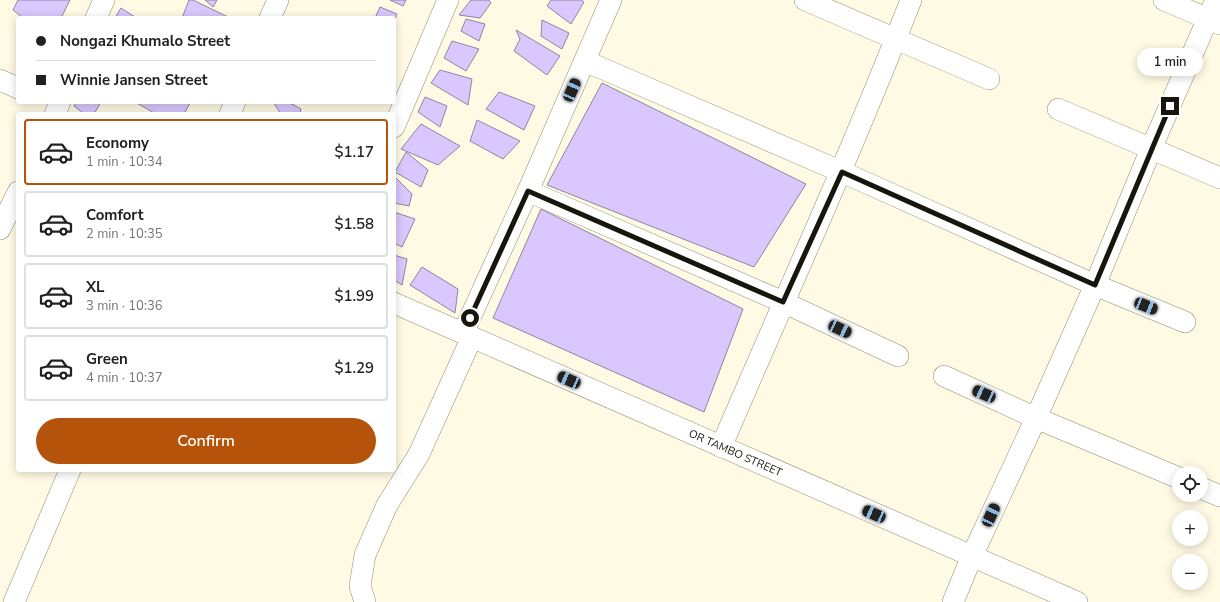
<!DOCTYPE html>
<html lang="en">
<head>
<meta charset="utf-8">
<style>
  :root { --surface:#fff; --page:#f2f2f2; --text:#202124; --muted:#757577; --line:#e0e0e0; --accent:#b45309 }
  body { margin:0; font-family:"Nunito Sans",sans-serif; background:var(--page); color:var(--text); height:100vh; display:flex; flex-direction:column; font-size:15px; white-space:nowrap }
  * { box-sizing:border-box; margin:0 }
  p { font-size:13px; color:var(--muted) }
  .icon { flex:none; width:22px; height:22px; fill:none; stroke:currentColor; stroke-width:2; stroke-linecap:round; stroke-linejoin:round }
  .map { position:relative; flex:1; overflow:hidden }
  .panel { position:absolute; left:16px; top:112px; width:380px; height:360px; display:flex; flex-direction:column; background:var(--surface); border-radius:4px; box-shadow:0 2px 10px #0003 }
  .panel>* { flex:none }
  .banner { position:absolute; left:16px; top:16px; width:380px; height:88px; border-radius:4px; box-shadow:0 2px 10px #0003; display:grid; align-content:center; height:88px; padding:0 20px; background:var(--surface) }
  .buttons { position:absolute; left:1172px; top:466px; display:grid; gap:8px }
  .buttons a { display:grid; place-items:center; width:36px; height:36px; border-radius:50%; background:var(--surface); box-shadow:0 2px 10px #0003; font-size:20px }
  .end { position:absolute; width:18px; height:18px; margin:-9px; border:5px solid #17150c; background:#fff; box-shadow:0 0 0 2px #fff }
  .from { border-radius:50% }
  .bubble { position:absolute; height:28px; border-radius:14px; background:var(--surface); box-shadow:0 2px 10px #0003; font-size:13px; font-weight:600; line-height:28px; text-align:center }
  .car { position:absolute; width:12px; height:24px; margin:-12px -6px; border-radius:5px; box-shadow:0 0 3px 1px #0007; background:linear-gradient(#222 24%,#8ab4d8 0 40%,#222 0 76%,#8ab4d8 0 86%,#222 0) }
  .banner b { display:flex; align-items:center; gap:14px; height:38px; font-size:15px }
  .banner b+b { border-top:1px solid var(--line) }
  .banner i { width:10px; height:10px; background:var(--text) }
  ul { padding:7px 0 0; list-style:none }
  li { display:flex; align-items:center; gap:12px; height:66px; margin:0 8px 6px; padding:0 12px; border:2px solid var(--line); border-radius:4px }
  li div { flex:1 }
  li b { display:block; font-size:15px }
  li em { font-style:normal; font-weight:600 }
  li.selected { border-color:var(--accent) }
  li>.icon { width:36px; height:36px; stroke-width:1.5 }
  .button { display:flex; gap:8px; margin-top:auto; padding:8px 20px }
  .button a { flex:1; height:46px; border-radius:24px; background:var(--accent); color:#fff; font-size:16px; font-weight:600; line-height:46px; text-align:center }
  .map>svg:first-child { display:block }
</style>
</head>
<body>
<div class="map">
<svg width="1220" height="602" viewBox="0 0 1220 602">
  <rect width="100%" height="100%" fill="#fefae4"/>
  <!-- building -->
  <g fill="#d9c7fd" stroke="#8e869e">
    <path d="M 18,0 L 70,0 L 61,18 L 23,18 L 13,10 Z"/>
    <path d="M 189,0 L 193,0 L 228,17 L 227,18 L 182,18 Z"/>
    <path d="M 205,0 L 217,0 L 213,7 Z"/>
    <path d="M 390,0 L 406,0 L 403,6 Z"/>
    <path d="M 471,0 L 489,0 L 491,3 L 480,18 L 459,15 Z"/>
    <path d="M 551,0 L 581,0 L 584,2 L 571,24 L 547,6 Z"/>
    <path d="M 380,7 L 397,14 L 394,22 L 394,18 L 375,18 Z"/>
    <path d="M 121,8 L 135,17 L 134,18 L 115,18 Z"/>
    <path d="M 466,19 L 485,24 L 479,41 L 461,31 Z"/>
    <path d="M 542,20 L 569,33 L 562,49 L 541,36 Z"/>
    <path d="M 516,30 L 560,56 L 547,75 L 514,51 L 520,39 Z"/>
    <path d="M 452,41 L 479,49 L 466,71 L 444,58 Z"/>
    <path d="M 440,70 L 472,79 L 468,105 L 431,83 Z"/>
    <path d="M 602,83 L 806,184 L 754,267 L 547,185 Z"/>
    <path d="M 499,92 L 535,106 L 524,130 L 486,109 Z"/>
    <path d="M 425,97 L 447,106 L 440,127 L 418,112 Z"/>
    <path d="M 76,102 L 101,102 L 94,114 L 84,114 L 74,106 Z"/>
    <path d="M 135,102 L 188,102 L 190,103 L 184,114 L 156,114 Z"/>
    <path d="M 273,102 L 288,102 L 301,109 L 300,114 L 281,114 Z"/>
    <path d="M 477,120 L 520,141 L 503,159 L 470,141 Z"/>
    <path d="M 421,124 L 460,146 L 438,165 L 401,149 Z"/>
    <path d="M 406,152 L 428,170 L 421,187 L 395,172 Z"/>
    <path d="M 396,178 L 412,194 L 409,206 L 394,203 L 394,182 Z"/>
    <path d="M 541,209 L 743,309 L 704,412 L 493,318 Z"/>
    <path d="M 394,212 L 415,219 L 402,247 L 394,243 Z"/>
    <path d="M 394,255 L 407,259 L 402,285 L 394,280 Z"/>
    <path d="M 422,267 L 458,289 L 455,313 L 410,285 Z"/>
  </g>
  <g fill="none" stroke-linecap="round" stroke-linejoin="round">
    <!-- street casing -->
    <g stroke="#918c73" stroke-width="22">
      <g id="street">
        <path d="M 805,0 L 989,79"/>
        <path d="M 1164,0 L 1220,24"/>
        <path d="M 96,18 L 104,0"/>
        <path d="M 270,18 L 278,0"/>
        <path d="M 585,61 L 842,172 L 1095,285 L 1185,322"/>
        <path d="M 0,80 L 18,88"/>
        <path d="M 1058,109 L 1220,178"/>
        <path d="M 55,114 L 60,102"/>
        <path d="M 230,114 L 235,102"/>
        <path d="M 394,127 L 448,0"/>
        <path d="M 528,191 L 783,302 L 898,356"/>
        <path d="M 0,229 L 18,192"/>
        <path id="s1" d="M 394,303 L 1077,602"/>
        <path d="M 463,333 L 528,191 L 611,0"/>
        <path d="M 944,376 L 1036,418 L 1179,478"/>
        <path d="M 721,447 C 785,298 852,151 911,0"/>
        <path d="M 1201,488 L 1220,496"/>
        <path d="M 14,602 L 70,470"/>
        <path d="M 365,602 L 360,586 L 365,555 L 387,505 L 419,454 L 472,337"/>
        <path d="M 953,602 L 972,556 L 1036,418 L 1095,285 L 1151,149 L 1216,0"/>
      </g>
    </g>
    <!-- street -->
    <use href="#street" stroke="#fff" stroke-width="21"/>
  </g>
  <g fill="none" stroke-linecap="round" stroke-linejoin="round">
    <!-- route -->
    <path stroke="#17150c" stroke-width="5" d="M 470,318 L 528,191 L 783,302 L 842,172 L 1095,285 L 1170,106"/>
  </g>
  <g text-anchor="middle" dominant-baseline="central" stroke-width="3.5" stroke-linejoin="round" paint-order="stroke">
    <!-- street labels -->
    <g font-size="11" fill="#17150c" stroke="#fff">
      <text stroke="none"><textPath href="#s1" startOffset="373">OR TAMBO STREET</textPath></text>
    </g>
  </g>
</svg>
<div class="buttons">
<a><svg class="icon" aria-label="locate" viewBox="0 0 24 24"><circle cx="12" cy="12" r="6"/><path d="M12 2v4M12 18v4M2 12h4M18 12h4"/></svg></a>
<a>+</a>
<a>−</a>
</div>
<i class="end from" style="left:470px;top:318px"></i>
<i class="end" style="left:1170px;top:106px"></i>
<div class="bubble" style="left:1137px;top:48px;width:66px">1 min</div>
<i class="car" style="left:572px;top:90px;rotate:24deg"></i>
<i class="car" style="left:1146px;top:306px;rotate:112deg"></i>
<i class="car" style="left:840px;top:329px;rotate:115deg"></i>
<i class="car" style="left:569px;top:380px;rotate:294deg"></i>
<i class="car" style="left:984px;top:394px;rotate:294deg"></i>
<i class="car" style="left:874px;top:514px;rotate:294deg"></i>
<i class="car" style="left:991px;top:515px;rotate:25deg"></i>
<div class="banner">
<b><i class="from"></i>Nongazi Khumalo Street</b>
<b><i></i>Winnie Jansen Street</b>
</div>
<section class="panel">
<ul>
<li class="selected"><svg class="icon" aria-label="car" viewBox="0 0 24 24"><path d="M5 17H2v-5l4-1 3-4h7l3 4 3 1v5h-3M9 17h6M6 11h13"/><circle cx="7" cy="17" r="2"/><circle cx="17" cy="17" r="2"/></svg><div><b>Economy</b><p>1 min · 10:34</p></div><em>$1.17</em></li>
<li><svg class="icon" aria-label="car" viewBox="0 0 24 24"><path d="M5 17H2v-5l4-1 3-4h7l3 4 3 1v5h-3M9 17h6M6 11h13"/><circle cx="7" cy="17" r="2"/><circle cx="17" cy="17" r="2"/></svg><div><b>Comfort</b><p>2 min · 10:35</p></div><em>$1.58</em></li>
<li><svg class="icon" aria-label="car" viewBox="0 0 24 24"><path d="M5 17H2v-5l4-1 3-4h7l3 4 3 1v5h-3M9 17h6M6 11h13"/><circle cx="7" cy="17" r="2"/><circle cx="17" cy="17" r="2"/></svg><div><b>XL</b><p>3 min · 10:36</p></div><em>$1.99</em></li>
<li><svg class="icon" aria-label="car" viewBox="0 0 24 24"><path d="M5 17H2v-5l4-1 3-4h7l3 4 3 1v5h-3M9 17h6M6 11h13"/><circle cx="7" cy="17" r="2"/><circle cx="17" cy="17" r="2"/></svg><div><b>Green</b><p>4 min · 10:37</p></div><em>$1.29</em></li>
</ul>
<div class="button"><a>Confirm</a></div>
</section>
</div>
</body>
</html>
